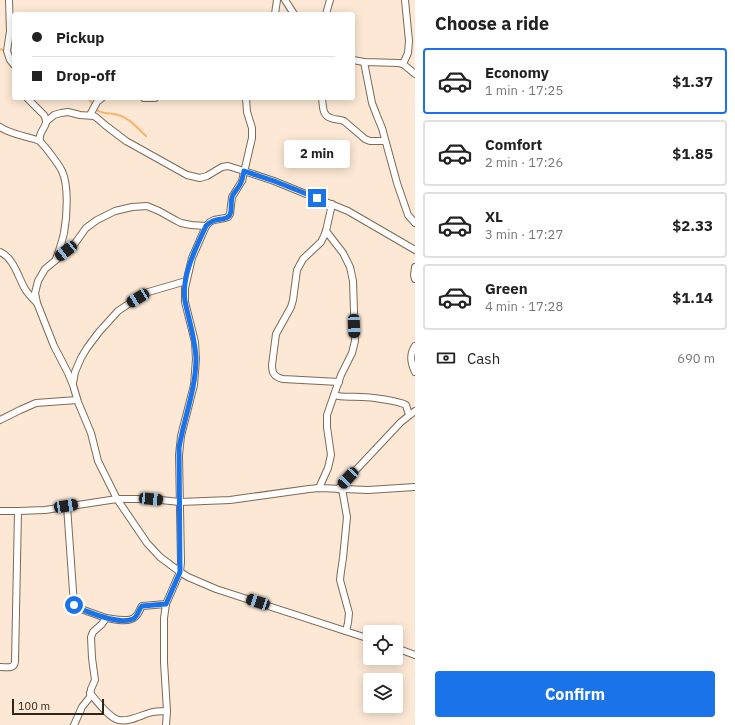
<!DOCTYPE html>
<html lang="en">
<head>
<meta charset="utf-8">
<style>
  :root { --surface:#fff; --page:#f6f6f6; --text:#222; --muted:#767676; --line:#e0e0e0; --accent:#1a73e8 }
  body { margin:0; font-family:"IBM Plex Sans",sans-serif; background:var(--page); color:var(--text); height:100vh; display:flex; flex-direction:column; font-size:15px; white-space:nowrap }
  * { box-sizing:border-box; margin:0 }
  p { font-size:13px; color:var(--muted) }
  .icon { flex:none; width:22px; height:22px; fill:none; stroke:currentColor; stroke-width:2; stroke-linecap:round; stroke-linejoin:round }
  .map { position:relative; flex:1; overflow:hidden }
  .side { display:flex; flex-direction:column; background:var(--surface); width:320px }
  .side>* { flex:none }
  .top-card { position:absolute; left:12px; top:12px; width:343px; height:88px; border-radius:4px; box-shadow:0 2px 10px #0003; display:grid; align-content:center; height:88px; padding:0 20px; background:var(--surface) }
  .buttons { position:absolute; left:363px; top:625px; display:grid; gap:8px }
  .buttons a { display:grid; place-items:center; width:40px; height:40px; border-radius:4px; background:var(--surface); box-shadow:0 2px 10px #0003; font-size:20px }
  .scale { position:absolute; left:12px; bottom:10px; width:92px; box-sizing:border-box; padding-left:4px; border:2px solid #2e251b; border-top:0; font-size:11px; line-height:14px; white-space:nowrap; color:#2e251b; -webkit-text-stroke:3px #fce8d4; paint-order:stroke }
  .end { position:absolute; width:18px; height:18px; margin:-9px; border:5px solid #1a73e8; background:#fff; box-shadow:0 0 0 2px #fff }
  .from { border-radius:50% }
  .bubble { position:absolute; height:28px; border-radius:4px; background:var(--surface); box-shadow:0 2px 10px #0003; font-size:13px; font-weight:800; line-height:28px; text-align:center }
  .car { position:absolute; width:12px; height:24px; margin:-12px -6px; border-radius:5px; box-shadow:0 0 3px 1px #0007; background:linear-gradient(#222 24%,#8ab4d8 0 40%,#222 0 76%,#8ab4d8 0 86%,#222 0) }
  .top-card b { display:flex; align-items:center; gap:14px; height:38px; font-size:15px }
  .top-card b+b { border-top:1px solid var(--line) }
  .top-card i { width:10px; height:10px; background:var(--text) }
  ul { padding:0; list-style:none }
  li { display:flex; align-items:center; gap:12px; height:66px; margin:0 8px 6px; padding:0 12px; border:2px solid var(--line); border-radius:4px }
  li div { flex:1 }
  li b { display:block; font-size:15px }
  li em { font-style:normal; font-weight:800 }
  li.on { border-color:var(--accent) }
  li>.icon { width:36px; height:36px; stroke-width:1.5 }
  h2 { padding:0 20px; font-size:18px; line-height:48px }
  .pay { display:flex; align-items:center; gap:10px; height:44px; padding:0 20px; font-size:15px }
  .pay p { margin-inline-start:auto }
  .action { display:flex; gap:8px; margin-top:auto; padding:8px 20px }
  .action a { flex:1; height:46px; border-radius:4px; background:var(--accent); color:#fff; font-size:16px; font-weight:800; line-height:46px; text-align:center }
  main { display:flex; flex:1; min-height:0 }
  .map>svg:first-child { display:block }
</style>
</head>
<body>
<main>
<div class="map">
<svg width="415" height="725" viewBox="0 0 415 725">
  <rect width="100%" height="100%" fill="#fce8d4"/>
  <g fill="none" stroke-linecap="round" stroke-linejoin="round">
    <!-- stream -->
    <g stroke="#f9b46a" stroke-width="2">
      <path d="M 0,49 L 5,51"/>
      <path d="M 87,98 C 93,101 92,106 97,110 C 101,114 112,113 118,115 C 130,118 137,128 146,136"/>
    </g>
    <!-- minor casing -->
    <g stroke="#7f6953" stroke-width="8">
      <g id="minor">
        <path d="M 9,0 L 10,31 L 7,51 L 10,60 L 14,65"/>
        <path d="M 285,0 L 294,14"/>
        <path d="M 275,14 L 277,0"/>
        <path d="M 326,14 L 330,0"/>
        <path d="M 353,60 L 364,62 L 399,63 L 403,64 L 415,74"/>
        <path d="M 364,62 L 372,103 L 377,116 L 382,128 L 397,183 L 408,215 L 415,223"/>
        <path d="M 403,64 L 408,53 L 409,41 L 405,0"/>
        <path d="M 27,98 L 44,115 C 51,127 37,130 40,141 C 41,143 44,146 46,148 C 51,155 58,163 62,171 C 69,186 67,216 64,233 C 62,242 59,251 56,259"/>
        <path d="M 144,98 L 155,98"/>
        <path d="M 322,98 C 323,105 322,116 331,118 C 335,120 339,119 344,121 L 365,139 L 370,141 L 385,141"/>
        <path d="M 90,115 L 97,102 L 102,98"/>
        <path d="M 47,121 L 54,115 L 61,113 L 68,112 L 80,115 L 94,116 L 97,118 L 105,125 L 126,141 L 187,175 L 200,178 L 207,176 L 222,167 L 228,166 L 244,171 L 274,181 L 348,211 L 415,250"/>
        <path d="M 0,127 C 12,135 27,136 40,141"/>
        <path d="M 332,204 L 326,231 L 324,236 L 321,242 L 303,259 L 297,270 L 293,300 L 291,307 L 276,334 L 272,365 C 272,373 274,377 283,379 L 339,382"/>
        <path d="M 206,226 L 191,225 L 181,223 L 177,221 L 159,211 L 147,206 L 132,207 L 115,211 L 97,220 L 86,228 L 73,246 L 45,269 L 38,281 L 35,293 L 37,303 L 54,346 L 68,373 L 73,385 L 78,402 L 91,433 L 98,461 L 117,499 L 147,543 L 160,557 L 180,572 L 188,577 L 216,589 L 370,639"/>
        <path d="M 0,252 C 14,258 18,277 25,289 C 28,294 32,298 36,302"/>
        <path d="M 415,267 L 414,275 L 415,279"/>
        <path d="M 415,346 C 409,355 411,363 415,372"/>
        <path d="M 73,383 L 75,372 L 81,358 L 87,348 L 99,332 L 118,311 L 145,293 L 186,281"/>
        <path d="M 334,395 C 343,398 353,396 362,397 C 371,397 399,401 406,405 L 409,415"/>
        <path d="M 0,420 L 20,410 L 36,403 L 77,400"/>
        <path d="M 319,488 L 328,468 L 331,455 L 327,427 L 327,415 L 341,375 L 352,353 L 355,341 L 353,281 L 350,267 L 343,253 L 326,231"/>
        <path d="M 338,489 L 401,422 L 415,411"/>
        <path d="M 342,489 L 347,517 L 343,558 L 341,571 L 340,580 L 349,613 L 348,623 L 346,631"/>
        <path d="M 67,506 L 74,605 L 78,608 L 106,618 L 102,624 L 93,632 L 91,637 L 92,658 L 95,680 L 91,689 L 90,697 L 82,707 L 74,725"/>
        <path d="M 0,511 L 18,511 L 45,510 L 117,499 L 151,499 L 180,502 L 230,500 L 309,489 L 319,488 L 368,490 L 415,487"/>
        <path d="M 106,618 C 114,619 129,623 135,617 C 139,614 139,610 142,606 L 166,604"/>
        <path d="M 396,648 L 415,655"/>
        <path d="M 1,667 C 7,667 14,669 15,662 L 18,511"/>
        <path d="M 90,693 C 96,700 109,718 119,720 C 129,722 139,716 149,713 C 155,711 161,711 167,711"/>
        <path d="M 166,725 L 167,711 L 164,662 L 164,618 L 166,604 L 180,572 L 181,562 L 179,455 L 181,436 L 194,385 L 196,359 L 195,342 L 185,302 L 185,288 L 192,258 L 206,226 L 210,222 L 214,220 L 225,218 L 228,217 L 230,214 L 232,197 L 242,181 L 252,138 L 252,128 L 247,112 L 246,98"/>
      </g>
    </g>
    <!-- minor -->
    <use href="#minor" stroke="#fff" stroke-width="6"/>
  </g>
  <g fill="none" stroke-linecap="round" stroke-linejoin="round">
    <!-- route -->
    <path stroke="#1a73e8" stroke-width="5" d="M 74,605 L 78,608 C 92,613 118,625 133,619 C 138,617 138,610 142,606 L 166,604 L 180,572 L 179,448 C 184,418 196,389 196,358 C 195,338 189,321 185,301 C 181,276 196,248 206,226 C 215,216 223,222 229,216 C 233,212 230,203 232,197 C 233,193 237,190 239,186 C 242,182 243,176 244,171 L 274,181 L 317,198"/>
  </g>
</svg>
<div class="buttons">
<a><svg class="icon" aria-label="locate" viewBox="0 0 24 24"><circle cx="12" cy="12" r="6"/><path d="M12 2v4M12 18v4M2 12h4M18 12h4"/></svg></a>
<a><svg class="icon" aria-label="layers" viewBox="0 0 24 24"><path d="M12 4l9 5-9 5-9-5zM3 14l9 5 9-5"/></svg></a>
</div>
<div class="scale">100 m</div>
<i class="end from" style="left:74px;top:605px"></i>
<i class="end" style="left:317px;top:198px"></i>
<div class="bubble" style="left:284px;top:140px;width:66px">2 min</div>
<i class="car" style="left:66px;top:251px;rotate:232deg"></i>
<i class="car" style="left:138px;top:298px;rotate:239deg"></i>
<i class="car" style="left:354px;top:326px;rotate:178deg"></i>
<i class="car" style="left:348px;top:478px;rotate:223deg"></i>
<i class="car" style="left:151px;top:499px;rotate:95deg"></i>
<i class="car" style="left:66px;top:506px;rotate:81deg"></i>
<i class="car" style="left:258px;top:602px;rotate:288deg"></i>
<div class="top-card">
<b><i class="from"></i>Pickup</b>
<b><i></i>Drop-off</b>
</div>
</div>
<section class="side">
<h2>Choose a ride</h2>
<ul>
<li class="on"><svg class="icon" aria-label="car" viewBox="0 0 24 24"><path d="M5 17H2v-5l4-1 3-4h7l3 4 3 1v5h-3M9 17h6M6 11h13"/><circle cx="7" cy="17" r="2"/><circle cx="17" cy="17" r="2"/></svg><div><b>Economy</b><p>1 min · 17:25</p></div><em>$1.37</em></li>
<li><svg class="icon" aria-label="car" viewBox="0 0 24 24"><path d="M5 17H2v-5l4-1 3-4h7l3 4 3 1v5h-3M9 17h6M6 11h13"/><circle cx="7" cy="17" r="2"/><circle cx="17" cy="17" r="2"/></svg><div><b>Comfort</b><p>2 min · 17:26</p></div><em>$1.85</em></li>
<li><svg class="icon" aria-label="car" viewBox="0 0 24 24"><path d="M5 17H2v-5l4-1 3-4h7l3 4 3 1v5h-3M9 17h6M6 11h13"/><circle cx="7" cy="17" r="2"/><circle cx="17" cy="17" r="2"/></svg><div><b>XL</b><p>3 min · 17:27</p></div><em>$2.33</em></li>
<li><svg class="icon" aria-label="car" viewBox="0 0 24 24"><path d="M5 17H2v-5l4-1 3-4h7l3 4 3 1v5h-3M9 17h6M6 11h13"/><circle cx="7" cy="17" r="2"/><circle cx="17" cy="17" r="2"/></svg><div><b>Green</b><p>4 min · 17:28</p></div><em>$1.14</em></li>
</ul>
<div class="pay"><svg class="icon" aria-label="cash" viewBox="0 0 24 24"><path d="M3 7h18v10H3z"/><circle cx="12" cy="12" r="2"/></svg>Cash<p>690 m</p></div>
<div class="action"><a>Confirm</a></div>
</section>
</main>
</body>
</html>
